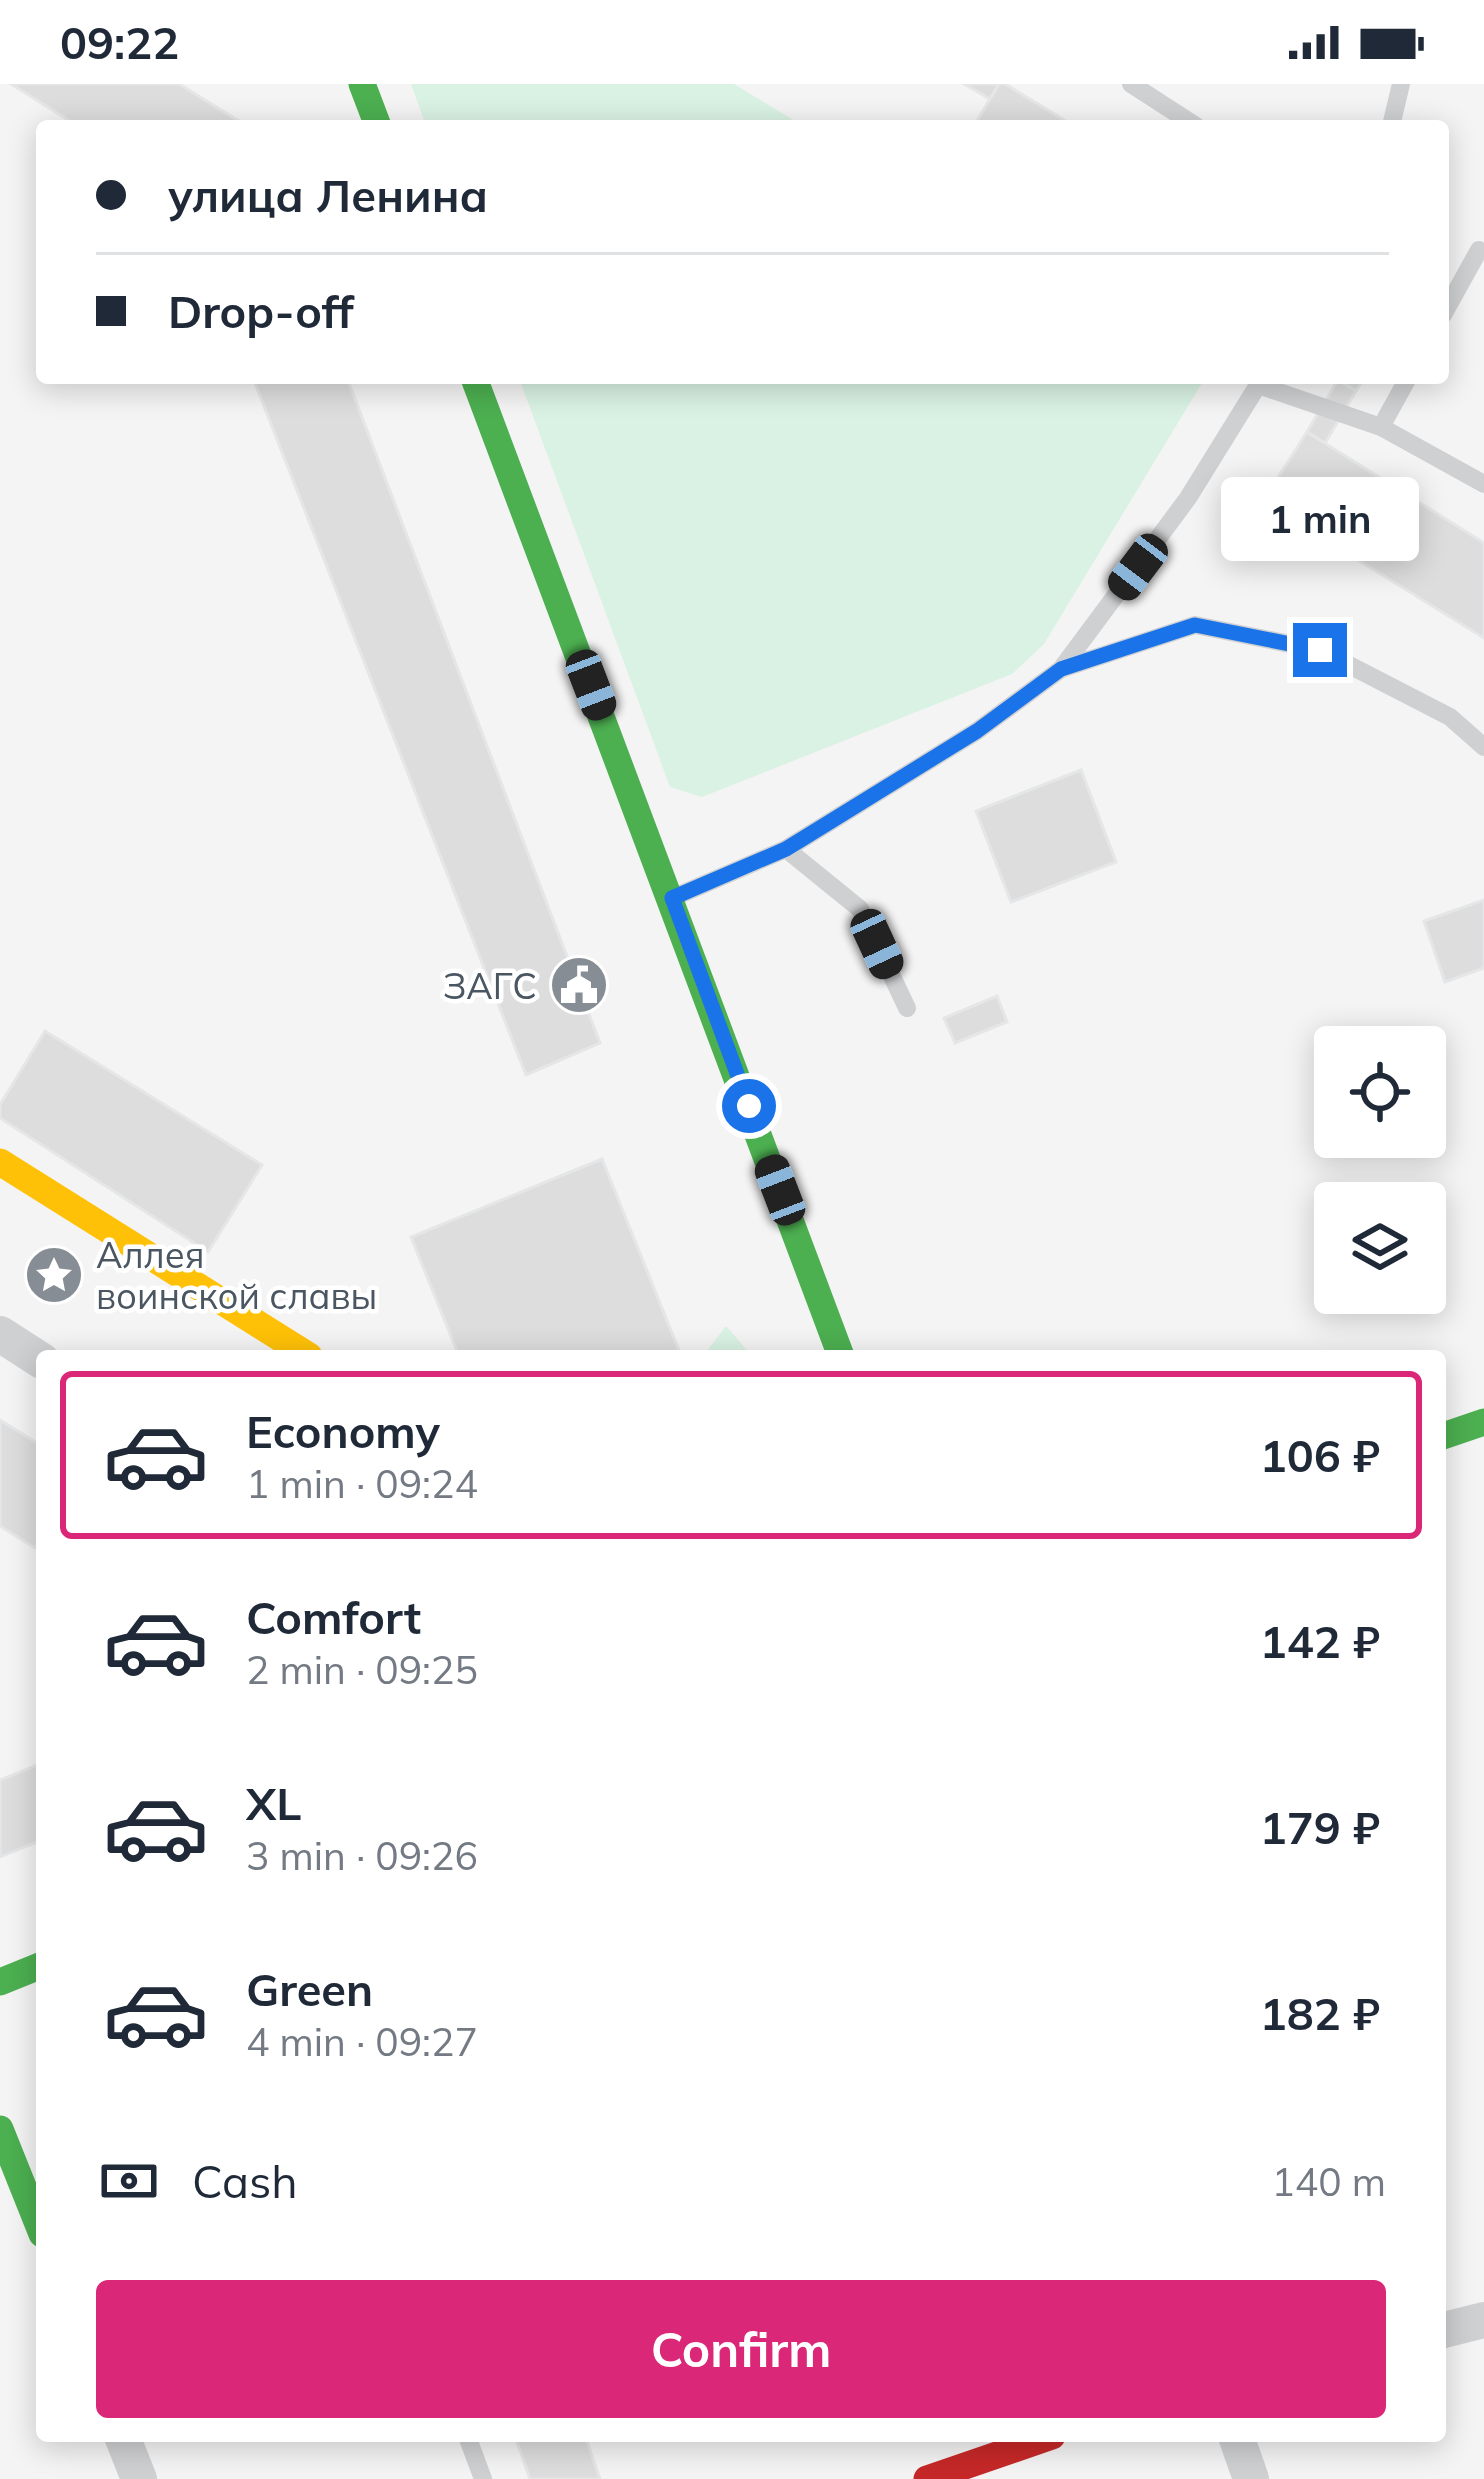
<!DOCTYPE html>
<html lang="en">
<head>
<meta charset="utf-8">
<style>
  :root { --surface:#fff; --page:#f6f6f7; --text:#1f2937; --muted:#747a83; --line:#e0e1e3; --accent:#db2777 }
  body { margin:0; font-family:Mulish,sans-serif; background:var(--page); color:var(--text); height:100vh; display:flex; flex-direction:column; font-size:45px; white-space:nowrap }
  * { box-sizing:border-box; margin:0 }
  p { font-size:39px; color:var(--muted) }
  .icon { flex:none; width:66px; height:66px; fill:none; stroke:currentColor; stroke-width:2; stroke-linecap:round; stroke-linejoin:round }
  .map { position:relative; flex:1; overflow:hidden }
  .panel { position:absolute; left:36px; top:1266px; width:1410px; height:1092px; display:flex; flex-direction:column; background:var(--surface); border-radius:12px; box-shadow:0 6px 30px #0003 }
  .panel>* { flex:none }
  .top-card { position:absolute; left:36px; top:36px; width:1413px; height:264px; border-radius:12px; box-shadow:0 6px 30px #0003; display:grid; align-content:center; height:264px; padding:0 60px; background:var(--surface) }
  .fabs { position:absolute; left:1314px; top:942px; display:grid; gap:24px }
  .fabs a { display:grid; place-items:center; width:132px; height:132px; border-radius:12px; background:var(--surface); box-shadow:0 6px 30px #0003; font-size:60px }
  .end { position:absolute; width:54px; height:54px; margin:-27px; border:15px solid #1a73e8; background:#fff; box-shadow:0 0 0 6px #fff }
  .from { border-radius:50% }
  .bubble { position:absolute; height:84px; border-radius:12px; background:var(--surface); box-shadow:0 6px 30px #0003; font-size:39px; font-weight:700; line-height:84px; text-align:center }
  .car { position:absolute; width:36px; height:72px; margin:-36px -18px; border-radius:15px; box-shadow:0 0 9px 3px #0007; background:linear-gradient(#222 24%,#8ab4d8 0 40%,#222 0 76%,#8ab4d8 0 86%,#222 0) }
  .top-card b { display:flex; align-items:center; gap:42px; height:114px; font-size:45px }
  .top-card b+b { border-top:3px solid var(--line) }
  .top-card i { width:30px; height:30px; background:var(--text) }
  ul { padding:21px 0 0; list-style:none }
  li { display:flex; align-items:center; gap:36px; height:168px; margin:0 24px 18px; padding:0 36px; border:6px solid transparent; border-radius:12px }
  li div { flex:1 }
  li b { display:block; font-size:45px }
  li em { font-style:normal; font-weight:700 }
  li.selected { border-color:var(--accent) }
  li>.icon { width:108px; height:108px; stroke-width:1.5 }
  .pay { display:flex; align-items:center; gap:30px; height:132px; padding:0 60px; font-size:45px }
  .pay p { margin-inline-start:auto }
  .cta { display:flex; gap:24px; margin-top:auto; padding:24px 60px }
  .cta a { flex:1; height:138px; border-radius:12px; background:var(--accent); color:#fff; font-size:48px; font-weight:700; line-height:138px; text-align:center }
  .status { display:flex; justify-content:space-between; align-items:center; height:84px; padding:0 60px; background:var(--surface); direction:ltr }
  .status svg { height:33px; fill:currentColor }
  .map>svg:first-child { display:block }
</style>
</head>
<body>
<div class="status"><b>09:22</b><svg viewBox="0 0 49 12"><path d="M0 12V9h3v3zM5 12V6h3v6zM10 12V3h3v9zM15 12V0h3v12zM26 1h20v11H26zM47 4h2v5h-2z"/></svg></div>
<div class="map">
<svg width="1484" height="2395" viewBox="0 0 1484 2395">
  <rect width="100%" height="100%" fill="#f4f4f4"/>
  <!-- green -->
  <g fill="#d9f2e3">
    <path d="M 411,0 L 734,0 L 803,42 L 426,42 Z"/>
    <path d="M 519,294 L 1205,294 L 1044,560 L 1012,590 L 702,713 L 670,703 Z"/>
    <path d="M 726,1242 L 752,1272 L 703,1272 Z"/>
  </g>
  <!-- building -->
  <g fill="#ddddde" stroke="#e5e6e7" stroke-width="3">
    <path d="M 11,0 L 179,0 L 247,42 L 78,42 Z"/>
    <path d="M 964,0 L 999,0 L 990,15 Z"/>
    <path d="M 999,0 L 1005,0 L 1074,42 L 974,42 Z"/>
    <path d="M 253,294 L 347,294 L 600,959 L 526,991 Z"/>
    <path d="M 1335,294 L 1364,294 L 1356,307 Z"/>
    <path d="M 1338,296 L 1356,307 L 1325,359 L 1307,348 Z"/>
    <path d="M 1307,348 L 1484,459 L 1484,554 L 1263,417 Z"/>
    <path d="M 1081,686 L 1116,778 L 1011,818 L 976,727 Z"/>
    <path d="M 1484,816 L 1484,884 L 1445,898 L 1424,837 Z"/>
    <path d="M 997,912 L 1007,938 L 955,959 L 944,934 Z"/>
    <path d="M 45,947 L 262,1081 L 208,1168 L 0,1034 L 0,1021 Z"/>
    <path d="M 602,1075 L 680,1269 L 459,1272 L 411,1153 Z"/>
    <path d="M 0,1336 L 42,1362 L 42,1453 L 35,1464 L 0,1442 Z"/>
    <path d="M 42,1679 L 42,1756 L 0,1773 L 0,1696 Z"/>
    <path d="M 515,2352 L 585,2352 L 600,2395 L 530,2395 Z"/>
  </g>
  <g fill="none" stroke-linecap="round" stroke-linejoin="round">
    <!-- lane -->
    <g stroke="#ced0d2" stroke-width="18">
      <path d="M 1131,0 L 1196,42"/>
      <path d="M 1391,42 L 1401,0"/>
      <path d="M 1443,231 L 1479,166"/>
      <path d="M 1408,294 L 1381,343 L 1484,400"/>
      <path d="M 1061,585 L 1195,541 L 1320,566 L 1450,633 L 1484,663"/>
      <path d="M 786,765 L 977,647 L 1061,585 L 1188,414 L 1258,301 L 1381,343"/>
      <path d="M 672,814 L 786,765 L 860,825 L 907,924"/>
      <path d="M 467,2352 L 483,2395"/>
    </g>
    <!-- street -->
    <g stroke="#ced0d2" stroke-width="36">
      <path d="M 0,1250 L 42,1277"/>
      <path d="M 1440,2247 L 1484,2236"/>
      <path d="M 122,2352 L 139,2395"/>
      <path d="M 1236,2352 L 1251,2395"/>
    </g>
    <!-- fast -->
    <g stroke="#4caf50" stroke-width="27">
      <path d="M 362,0 L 378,42"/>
      <path d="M 474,294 L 841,1272"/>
      <path d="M 1440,1353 L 1484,1338"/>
      <path d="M 0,1898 L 42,1881"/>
      <path d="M 0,2045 L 42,2150"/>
    </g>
    <!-- slow -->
    <path stroke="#ffc107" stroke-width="27" d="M 0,1078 L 309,1272"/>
    <!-- jam -->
    <path stroke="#c62828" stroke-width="27" d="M 927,2395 L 1052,2352"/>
  </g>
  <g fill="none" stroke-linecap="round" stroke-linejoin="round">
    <!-- route -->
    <path stroke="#1a73e8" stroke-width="15" d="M 749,1022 L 672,814 L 786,765 L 977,647 L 1061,585 L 1195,541 L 1320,566"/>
  </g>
  <!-- icons -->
  <defs>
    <g id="civic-disc" transform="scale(3)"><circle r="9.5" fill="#868d94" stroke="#fff"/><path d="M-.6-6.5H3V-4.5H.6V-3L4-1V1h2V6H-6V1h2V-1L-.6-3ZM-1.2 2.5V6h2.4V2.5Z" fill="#fff"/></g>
    <g id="sight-disc" transform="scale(3)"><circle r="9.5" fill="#868d94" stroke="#fff"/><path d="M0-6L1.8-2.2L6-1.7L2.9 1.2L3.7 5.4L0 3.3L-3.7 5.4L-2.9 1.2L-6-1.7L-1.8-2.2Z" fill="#fff"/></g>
  </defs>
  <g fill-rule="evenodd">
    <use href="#civic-disc" x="579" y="901"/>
    <use href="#sight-disc" x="54" y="1191"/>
  </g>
  <g text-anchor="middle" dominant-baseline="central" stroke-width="9" stroke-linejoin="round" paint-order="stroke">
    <!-- poi labels -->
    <g font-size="36" fill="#4a5661" stroke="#fff" text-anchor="end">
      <text x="537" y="901">ЗАГС</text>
      <text x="96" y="1170" text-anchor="start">Аллея<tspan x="96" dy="41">воинской славы</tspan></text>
    </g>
  </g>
</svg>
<div class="fabs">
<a><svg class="icon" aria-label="locate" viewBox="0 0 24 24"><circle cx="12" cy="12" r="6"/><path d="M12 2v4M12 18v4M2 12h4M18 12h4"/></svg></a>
<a><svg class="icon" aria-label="layers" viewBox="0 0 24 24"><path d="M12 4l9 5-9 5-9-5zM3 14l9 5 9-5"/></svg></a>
</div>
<i class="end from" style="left:749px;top:1022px"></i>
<i class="end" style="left:1320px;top:566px"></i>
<div class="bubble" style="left:1221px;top:393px;width:198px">1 min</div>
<i class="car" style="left:1138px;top:483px;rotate:217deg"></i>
<i class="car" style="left:591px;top:601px;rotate:159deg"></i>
<i class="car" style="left:877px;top:860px;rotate:155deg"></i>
<i class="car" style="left:780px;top:1106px;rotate:339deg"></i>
<div class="top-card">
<b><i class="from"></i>улица Ленина</b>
<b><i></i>Drop-off</b>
</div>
<section class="panel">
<ul>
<li class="selected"><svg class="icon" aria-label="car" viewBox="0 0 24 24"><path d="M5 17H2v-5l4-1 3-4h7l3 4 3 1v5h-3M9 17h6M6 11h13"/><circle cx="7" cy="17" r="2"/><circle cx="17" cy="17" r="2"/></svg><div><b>Economy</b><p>1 min · 09:24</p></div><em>106 ₽</em></li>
<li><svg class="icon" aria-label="car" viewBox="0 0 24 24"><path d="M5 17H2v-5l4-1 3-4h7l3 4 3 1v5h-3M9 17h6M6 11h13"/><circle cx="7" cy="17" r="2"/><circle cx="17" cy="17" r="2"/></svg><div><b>Comfort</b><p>2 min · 09:25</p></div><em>142 ₽</em></li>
<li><svg class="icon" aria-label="car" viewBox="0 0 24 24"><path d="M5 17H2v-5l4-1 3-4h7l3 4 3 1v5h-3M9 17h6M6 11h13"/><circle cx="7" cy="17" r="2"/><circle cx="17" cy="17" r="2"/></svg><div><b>XL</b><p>3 min · 09:26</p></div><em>179 ₽</em></li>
<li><svg class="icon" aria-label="car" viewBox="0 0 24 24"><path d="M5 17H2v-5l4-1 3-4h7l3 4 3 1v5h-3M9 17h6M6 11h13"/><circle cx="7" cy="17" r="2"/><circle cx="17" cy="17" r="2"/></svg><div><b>Green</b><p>4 min · 09:27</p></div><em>182 ₽</em></li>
</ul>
<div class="pay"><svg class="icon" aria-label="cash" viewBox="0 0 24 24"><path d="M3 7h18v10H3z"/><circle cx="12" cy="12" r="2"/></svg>Cash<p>140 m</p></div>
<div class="cta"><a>Confirm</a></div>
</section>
</div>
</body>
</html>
